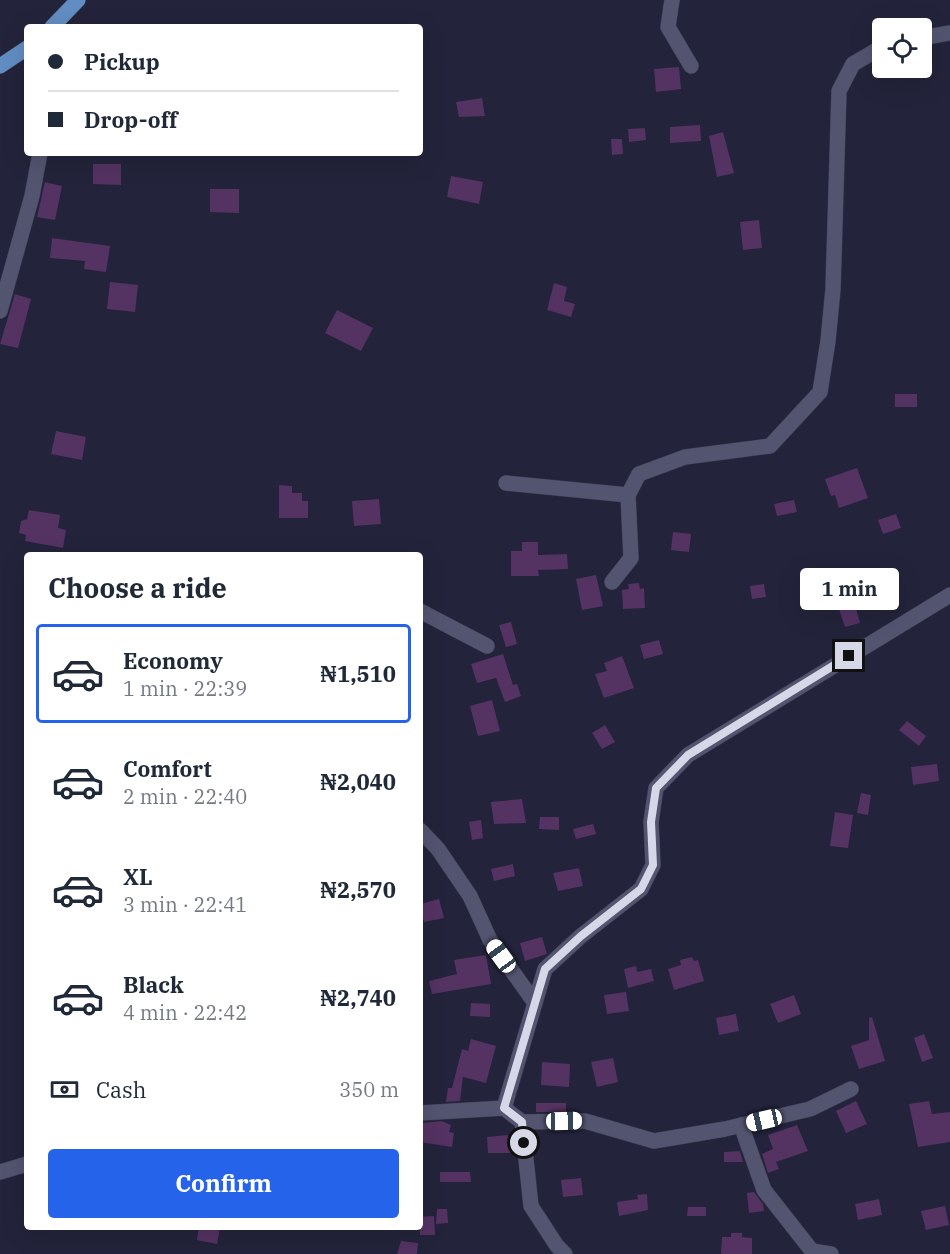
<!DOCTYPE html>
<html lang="en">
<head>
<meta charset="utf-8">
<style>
  :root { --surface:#fff; --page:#f2f2f3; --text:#1f2937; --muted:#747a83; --line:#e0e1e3; --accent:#2563eb }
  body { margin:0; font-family:"IBM Plex Serif",serif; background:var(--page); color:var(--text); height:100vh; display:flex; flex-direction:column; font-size:22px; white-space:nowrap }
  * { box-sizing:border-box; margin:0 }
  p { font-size:20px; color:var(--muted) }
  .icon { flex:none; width:33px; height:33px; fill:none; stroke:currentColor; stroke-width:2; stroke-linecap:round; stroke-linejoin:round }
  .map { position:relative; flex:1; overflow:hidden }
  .sheet { position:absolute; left:24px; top:552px; width:399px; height:678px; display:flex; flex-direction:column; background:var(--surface); border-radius:6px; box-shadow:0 6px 24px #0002 }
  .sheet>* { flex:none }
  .top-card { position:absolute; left:24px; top:24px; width:399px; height:132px; border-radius:6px; box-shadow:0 6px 24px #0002; display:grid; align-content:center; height:132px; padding:0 24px; background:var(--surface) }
  .buttons { position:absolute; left:872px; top:18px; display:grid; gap:12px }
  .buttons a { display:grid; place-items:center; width:60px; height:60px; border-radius:6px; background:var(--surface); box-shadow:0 6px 24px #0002; font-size:30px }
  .end { position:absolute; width:27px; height:27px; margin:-14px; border:8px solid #d6d7e7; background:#111; box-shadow:0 0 0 3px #111 }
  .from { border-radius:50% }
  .bubble { position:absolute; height:42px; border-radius:6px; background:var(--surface); box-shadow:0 6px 24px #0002; font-size:20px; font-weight:700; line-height:42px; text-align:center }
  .car { position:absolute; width:18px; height:36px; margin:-18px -9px; border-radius:8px; box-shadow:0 0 4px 2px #0007; background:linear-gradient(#fff 24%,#345 0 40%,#fff 0 76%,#345 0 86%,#fff 0) }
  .top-card b { display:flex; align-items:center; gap:21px; height:57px; font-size:22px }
  .top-card b+b { border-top:2px solid var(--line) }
  .top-card i { width:15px; height:15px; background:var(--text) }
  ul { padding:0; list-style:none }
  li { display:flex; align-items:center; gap:18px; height:99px; margin:0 12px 9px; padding:0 12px; border:3px solid transparent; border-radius:6px }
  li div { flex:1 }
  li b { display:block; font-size:22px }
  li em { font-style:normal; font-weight:700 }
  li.on { border-color:var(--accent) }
  li>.icon { width:54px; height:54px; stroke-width:1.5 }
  h2 { padding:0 24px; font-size:27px; line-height:72px }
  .pay { display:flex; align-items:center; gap:15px; height:66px; padding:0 24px; font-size:22px }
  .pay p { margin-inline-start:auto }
  .cta { display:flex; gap:12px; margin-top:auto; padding:12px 24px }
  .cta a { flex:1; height:69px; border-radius:6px; background:var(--accent); color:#fff; font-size:24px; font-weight:700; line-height:69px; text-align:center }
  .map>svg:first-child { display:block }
</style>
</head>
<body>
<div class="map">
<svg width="950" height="1254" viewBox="0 0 950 1254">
  <rect width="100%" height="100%" fill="#23233b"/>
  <!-- building -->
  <g fill="#543262">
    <path d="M 679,67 L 681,89 L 656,92 L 654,69 Z"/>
    <path d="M 482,98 L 485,116 L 459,117 L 456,102 Z"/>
    <path d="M 700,125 L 701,141 L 670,143 L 670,127 Z"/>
    <path d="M 645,128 L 646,140 L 629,142 L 628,129 Z"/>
    <path d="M 723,132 L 734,173 L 717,177 L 709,136 Z"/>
    <path d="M 611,139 L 622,139 L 623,154 L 612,155 Z"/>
    <path d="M 93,164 L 121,164 L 121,185 L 93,184 Z"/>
    <path d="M 451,176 L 483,182 L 479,204 L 447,197 Z"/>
    <path d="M 45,182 L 62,186 L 55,220 L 37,217 Z"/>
    <path d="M 210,189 L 239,189 L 239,213 L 210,212 Z"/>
    <path d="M 759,220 L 762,248 L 743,250 L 740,222 Z"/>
    <path d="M 52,238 L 110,246 L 106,272 L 84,269 L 85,261 L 50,258 Z"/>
    <path d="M 110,282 L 138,285 L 135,312 L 107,309 Z"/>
    <path d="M 554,283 L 567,287 L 564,301 L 575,304 L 571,317 L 547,310 Z"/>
    <path d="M 15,294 L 31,299 L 18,348 L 0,344 Z"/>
    <path d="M 337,310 L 373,328 L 361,351 L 325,333 Z"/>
    <rect x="895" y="394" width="22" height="13"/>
    <path d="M 56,431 L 86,437 L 82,460 L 51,454 Z"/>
    <path d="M 857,468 L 868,498 L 839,508 L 835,495 L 831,496 L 825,479 Z"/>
    <path d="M 279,485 L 292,486 L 292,493 L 302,493 L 302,501 L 308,501 L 308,518 L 279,518 Z"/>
    <path d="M 379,499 L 381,524 L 354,526 L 352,501 Z"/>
    <path d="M 794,500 L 797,512 L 777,516 L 774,504 Z"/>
    <path d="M 29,510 L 60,515 L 58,528 L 66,530 L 63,548 L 25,541 L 26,535 L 19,533 L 21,521 L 27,519 Z"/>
    <path d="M 896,514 L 901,528 L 883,534 L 878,520 Z"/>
    <path d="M 673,532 L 691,534 L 689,552 L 671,550 Z"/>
    <path d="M 522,542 L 538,542 L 538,555 L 567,554 L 568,569 L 538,570 L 539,576 L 511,576 L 511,551 L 522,551 Z"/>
    <path d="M 596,575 L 603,606 L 582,610 L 576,579 Z"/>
    <path d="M 639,583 L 640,589 L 644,588 L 645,608 L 623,609 L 622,590 L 629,589 L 628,584 Z"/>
    <path d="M 764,584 L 766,597 L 752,599 L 750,586 Z"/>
    <path d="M 855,605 L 860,623 L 845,627 L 839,609 Z"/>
    <path d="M 511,622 L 517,644 L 506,647 L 499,625 Z"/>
    <path d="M 659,640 L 663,654 L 644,659 L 640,645 Z"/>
    <path d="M 503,654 L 513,685 L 517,684 L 521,696 L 505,702 L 496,678 L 477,683 L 471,664 Z"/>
    <path d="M 622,656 L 634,688 L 604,698 L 595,674 L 607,671 L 604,663 Z"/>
    <path d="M 492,700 L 500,731 L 478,736 L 470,706 Z"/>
    <path d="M 907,721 L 926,736 L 919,746 L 899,730 Z"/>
    <path d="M 605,725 L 615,742 L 602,749 L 592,733 Z"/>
    <path d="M 937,764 L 939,781 L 913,785 L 911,767 Z"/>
    <path d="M 861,793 L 871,795 L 868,815 L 857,813 Z"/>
    <path d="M 522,799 L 526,823 L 494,824 L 491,802 Z"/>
    <path d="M 835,812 L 853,815 L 848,848 L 830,846 Z"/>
    <path d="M 540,817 L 559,817 L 559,830 L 539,829 Z"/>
    <path d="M 481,820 L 483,838 L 472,840 L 469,822 Z"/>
    <path d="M 593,824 L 596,834 L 576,839 L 573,829 Z"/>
    <path d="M 513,864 L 515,876 L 494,881 L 491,869 Z"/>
    <path d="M 579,868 L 583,886 L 558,891 L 553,873 Z"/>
    <path d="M 439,899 L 444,918 L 424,922 L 420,904 Z"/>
    <path d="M 542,937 L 547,954 L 525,961 L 520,943 Z"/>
    <path d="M 486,955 L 491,984 L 432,994 L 429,981 L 457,974 L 454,960 Z"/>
    <path d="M 692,957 L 694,961 L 698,960 L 704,981 L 674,990 L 668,969 L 681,965 L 680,960 Z"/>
    <path d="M 636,966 L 637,972 L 651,969 L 654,981 L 628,988 L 624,969 Z"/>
    <path d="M 626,992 L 629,1011 L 607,1014 L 604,995 Z"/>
    <path d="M 794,995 L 801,1014 L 778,1023 L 770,1004 Z"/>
    <path d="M 471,1003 L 490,1004 L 490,1017 L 470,1016 Z"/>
    <path d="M 736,1014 L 739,1031 L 719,1035 L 716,1018 Z"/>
    <path d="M 872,1017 L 885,1061 L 859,1069 L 851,1046 L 869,1040 L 869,1018 Z"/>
    <path d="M 924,1034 L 933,1058 L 922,1062 L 914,1038 Z"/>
    <path d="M 471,1039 L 496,1046 L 486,1083 L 463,1077 L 460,1101 L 446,1102 L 448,1088 L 452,1088 L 462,1049 L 468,1051 Z"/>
    <path d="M 613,1058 L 618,1082 L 597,1087 L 591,1062 Z"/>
    <path d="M 542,1062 L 570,1064 L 569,1087 L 541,1085 Z"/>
    <path d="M 856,1101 L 867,1124 L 846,1133 L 836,1111 Z"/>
    <path d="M 929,1101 L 932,1114 L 950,1112 L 950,1142 L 918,1147 L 909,1104 Z"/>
    <rect x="536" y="1103" width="30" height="9"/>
    <path d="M 442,1121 L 451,1125 L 449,1132 L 454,1133 L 452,1147 L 420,1142 L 421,1123 Z"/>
    <path d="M 797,1125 L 808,1151 L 776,1162 L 779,1169 L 768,1173 L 762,1154 L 773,1149 L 768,1135 Z"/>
    <path d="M 508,1135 L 510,1153 L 488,1153 L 487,1137 Z"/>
    <path d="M 740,1151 L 743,1162 L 724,1162 L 724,1152 Z"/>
    <path d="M 440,1172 L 470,1172 L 471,1182 L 440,1182 Z"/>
    <path d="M 581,1178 L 583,1195 L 563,1197 L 561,1180 Z"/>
    <path d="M 754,1192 L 763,1204 L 764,1211 L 749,1213 L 747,1193 Z"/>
    <path d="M 647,1194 L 648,1210 L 619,1216 L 617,1202 L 638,1199 L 637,1195 Z"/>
    <path d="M 879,1199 L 882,1215 L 858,1220 L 855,1204 Z"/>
    <path d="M 945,1206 L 949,1225 L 926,1230 L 921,1211 Z"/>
    <path d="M 688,1207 L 706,1207 L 706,1216 L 687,1216 Z"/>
    <path d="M 437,1209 L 447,1209 L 448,1223 L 436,1224 Z"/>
    <path d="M 434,1216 L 435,1235 L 420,1235 L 420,1217 Z"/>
    <path d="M 199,1227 L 220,1227 L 217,1244 L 197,1240 Z"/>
    <path d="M 731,1233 L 742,1233 L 742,1237 L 752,1238 L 752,1254 L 721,1254 L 722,1237 L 731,1237 Z"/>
    <path d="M 401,1241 L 418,1243 L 417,1254 L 397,1254 Z"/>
  </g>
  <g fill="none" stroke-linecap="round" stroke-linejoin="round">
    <!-- minor casing -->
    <g stroke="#3d3d51" stroke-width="16">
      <g id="minor">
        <path d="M 672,0 L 668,27 L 691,66"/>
        <path d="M 921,38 L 950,33"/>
        <path d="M 0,311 L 32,196 L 40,153"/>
        <path d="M 506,483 L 628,495 L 631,558 L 612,582"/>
        <path d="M 628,495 L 639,474 L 685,457 L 770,446 L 820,392 L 828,341 L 833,289 L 839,91 L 853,64 L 882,47"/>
        <path d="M 420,611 L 487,646"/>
        <path d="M 420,830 L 438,849 L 470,896 L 490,940 L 535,1003"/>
        <path d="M 504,1108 L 522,1122 L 585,1121 L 654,1141 L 725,1129 L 810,1109 L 851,1089"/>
        <path d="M 420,1113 L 504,1108 L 545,969 L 581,936 L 641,889 L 653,865 L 651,822 L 656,788 L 688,755 L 950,595"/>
        <path d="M 522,1122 L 531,1206 L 557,1246 L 565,1254"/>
        <path d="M 741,1125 L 764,1190 L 812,1251 L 831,1254"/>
        <path d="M 0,1172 L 27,1164"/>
      </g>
    </g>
    <!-- primary casing -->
    <g stroke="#3d3d51" stroke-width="16">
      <g id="primary">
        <path d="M 52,27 L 78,0"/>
        <path d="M 0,66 L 27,48"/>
      </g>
    </g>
    <!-- minor -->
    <use href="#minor" stroke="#535470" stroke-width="15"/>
    <!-- primary -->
    <use href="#primary" stroke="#618dc2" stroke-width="15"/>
  </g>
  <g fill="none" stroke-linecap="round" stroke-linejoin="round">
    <!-- route -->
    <path stroke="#d6d7e7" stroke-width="8" d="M 524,1143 L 522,1122 L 504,1108 L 545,969 L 581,936 L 641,889 L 653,865 L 651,822 L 656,788 L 688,755 L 849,656"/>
  </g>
</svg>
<div class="buttons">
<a><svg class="icon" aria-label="locate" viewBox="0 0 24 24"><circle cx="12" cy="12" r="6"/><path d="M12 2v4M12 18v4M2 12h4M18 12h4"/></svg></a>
</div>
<i class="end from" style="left:524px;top:1143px"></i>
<i class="end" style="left:849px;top:656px"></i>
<div class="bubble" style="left:800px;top:568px;width:99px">1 min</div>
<i class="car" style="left:501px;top:956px;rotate:324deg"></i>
<i class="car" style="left:764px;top:1120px;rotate:257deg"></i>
<i class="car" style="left:564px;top:1121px;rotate:89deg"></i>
<div class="top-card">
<b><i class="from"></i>Pickup</b>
<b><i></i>Drop-off</b>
</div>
<section class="sheet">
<h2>Choose a ride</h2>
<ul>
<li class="on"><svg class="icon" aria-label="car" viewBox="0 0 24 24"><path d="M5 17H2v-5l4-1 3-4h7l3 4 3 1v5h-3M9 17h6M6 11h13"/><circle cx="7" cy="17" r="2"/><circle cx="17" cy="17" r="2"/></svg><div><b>Economy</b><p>1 min · 22:39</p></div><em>₦1,510</em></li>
<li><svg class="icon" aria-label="car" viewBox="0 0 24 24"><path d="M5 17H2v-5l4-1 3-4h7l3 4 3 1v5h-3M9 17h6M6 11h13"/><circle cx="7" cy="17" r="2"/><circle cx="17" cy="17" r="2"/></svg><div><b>Comfort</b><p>2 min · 22:40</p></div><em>₦2,040</em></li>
<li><svg class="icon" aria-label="car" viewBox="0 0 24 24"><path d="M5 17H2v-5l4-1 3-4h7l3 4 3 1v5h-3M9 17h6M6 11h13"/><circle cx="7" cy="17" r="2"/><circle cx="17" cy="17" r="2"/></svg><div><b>XL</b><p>3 min · 22:41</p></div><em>₦2,570</em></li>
<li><svg class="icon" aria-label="car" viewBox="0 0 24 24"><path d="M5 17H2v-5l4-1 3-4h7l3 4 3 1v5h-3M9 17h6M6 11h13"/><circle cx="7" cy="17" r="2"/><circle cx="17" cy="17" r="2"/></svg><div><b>Black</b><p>4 min · 22:42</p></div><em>₦2,740</em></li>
</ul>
<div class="pay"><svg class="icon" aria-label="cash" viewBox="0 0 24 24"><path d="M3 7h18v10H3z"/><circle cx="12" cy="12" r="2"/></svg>Cash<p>350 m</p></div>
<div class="cta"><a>Confirm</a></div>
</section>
</div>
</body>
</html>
